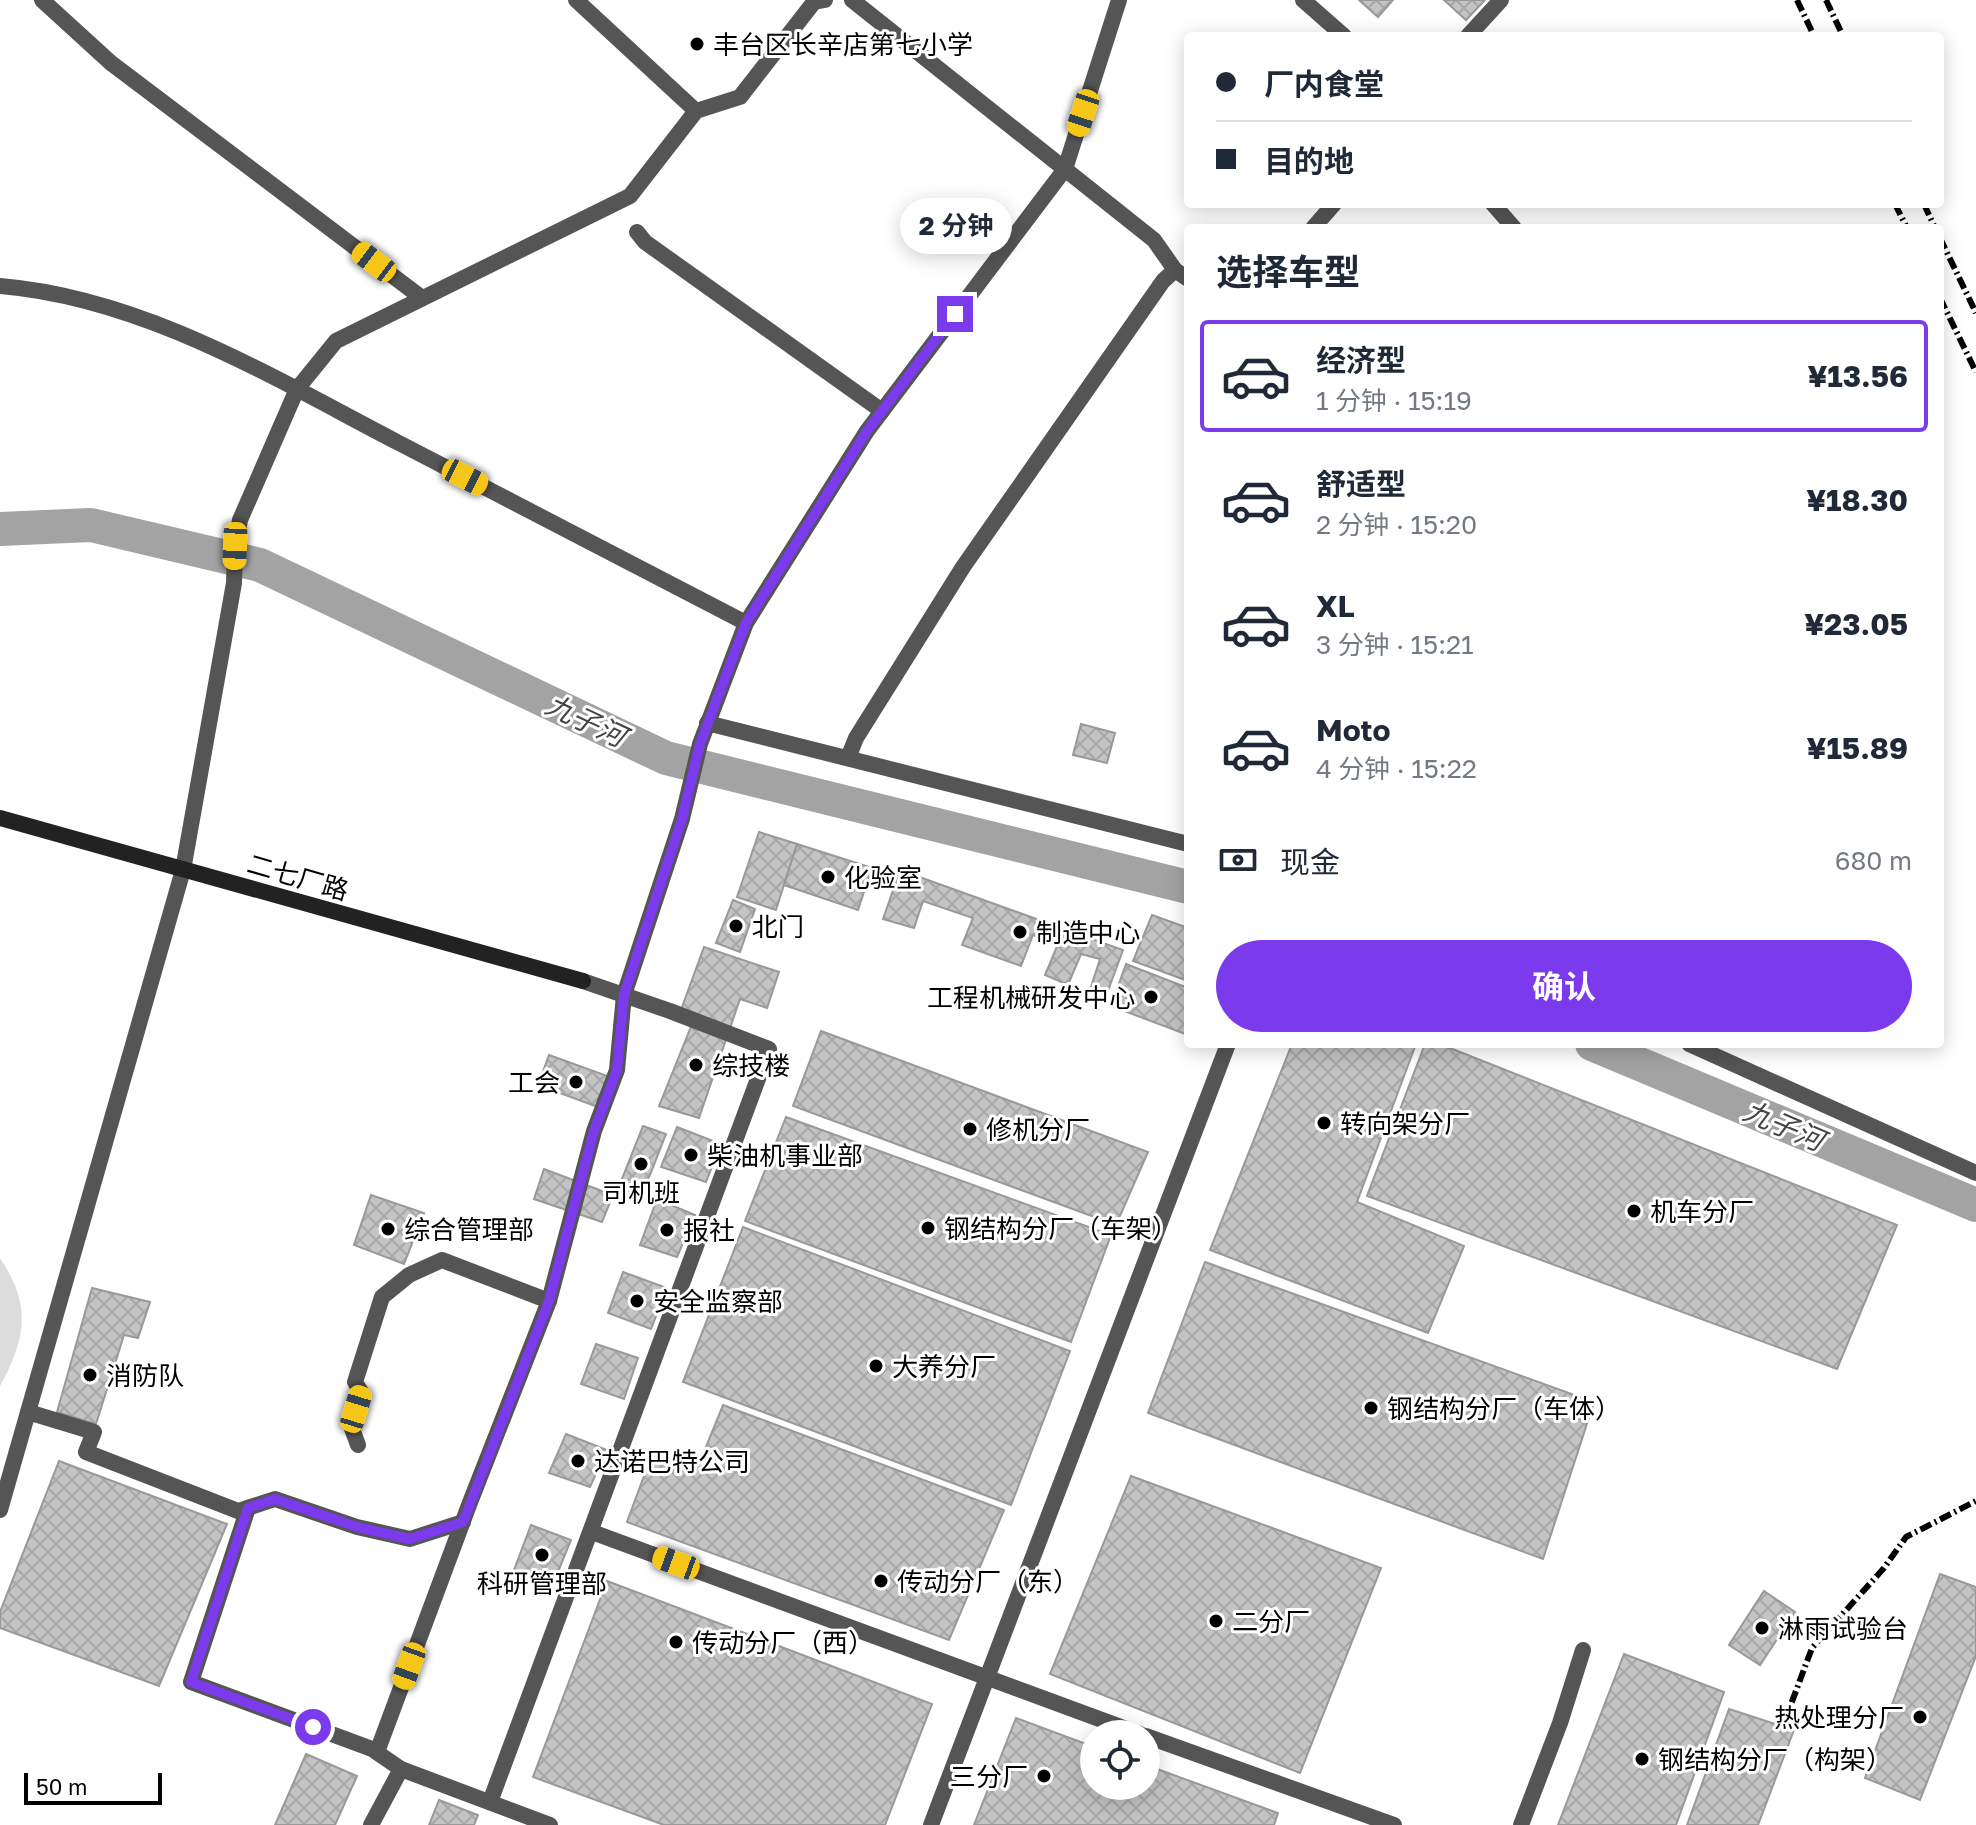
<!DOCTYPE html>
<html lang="zh">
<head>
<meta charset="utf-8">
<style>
  :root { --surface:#fff; --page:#f2f2f3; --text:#1f2937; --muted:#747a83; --line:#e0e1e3; --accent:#7c3aed }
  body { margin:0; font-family:"Golos Text","Noto Sans SC",sans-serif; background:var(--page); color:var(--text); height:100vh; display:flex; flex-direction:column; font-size:30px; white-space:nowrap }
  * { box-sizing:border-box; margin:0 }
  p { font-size:26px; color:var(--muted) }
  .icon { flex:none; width:44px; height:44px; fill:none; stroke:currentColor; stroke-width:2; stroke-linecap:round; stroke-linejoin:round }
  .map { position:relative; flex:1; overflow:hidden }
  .side { position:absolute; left:1184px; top:224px; width:760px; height:824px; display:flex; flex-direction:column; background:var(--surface); border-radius:8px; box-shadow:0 4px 20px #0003 }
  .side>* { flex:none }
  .hud { position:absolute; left:1184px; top:32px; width:760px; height:176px; border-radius:8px; box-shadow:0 4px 20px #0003; display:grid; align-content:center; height:176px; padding:0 32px; background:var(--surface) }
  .fabs { position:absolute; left:1080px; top:1720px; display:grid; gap:16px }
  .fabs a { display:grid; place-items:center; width:80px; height:80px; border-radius:50%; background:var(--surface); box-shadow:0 4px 20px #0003; font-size:40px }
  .scale { position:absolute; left:24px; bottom:20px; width:138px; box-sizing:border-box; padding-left:8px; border:4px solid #000; border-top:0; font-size:22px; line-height:28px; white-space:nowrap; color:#000; -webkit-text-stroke:6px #fff; paint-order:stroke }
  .end { position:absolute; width:36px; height:36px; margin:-18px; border:10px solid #7c3aed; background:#fff; box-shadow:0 0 0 4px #fff }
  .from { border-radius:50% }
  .bubble { position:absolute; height:56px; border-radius:28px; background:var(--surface); box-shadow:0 4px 20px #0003; font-size:26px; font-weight:700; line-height:56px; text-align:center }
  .car { position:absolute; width:24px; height:48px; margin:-24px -12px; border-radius:10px; box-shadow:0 0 6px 2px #0007; background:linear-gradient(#f5c518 24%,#345 0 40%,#f5c518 0 76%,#345 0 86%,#f5c518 0) }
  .hud b { display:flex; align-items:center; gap:28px; height:76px; font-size:30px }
  .hud b+b { border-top:2px solid var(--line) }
  .hud i { width:20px; height:20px; background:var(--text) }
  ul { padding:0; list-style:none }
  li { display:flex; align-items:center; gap:24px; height:112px; margin:0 16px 12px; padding:0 16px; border:4px solid transparent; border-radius:8px }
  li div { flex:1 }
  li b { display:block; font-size:30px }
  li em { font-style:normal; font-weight:700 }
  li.active { border-color:var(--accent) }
  li>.icon { width:72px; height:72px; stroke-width:1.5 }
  h2 { padding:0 32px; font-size:36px; line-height:96px }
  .pay { display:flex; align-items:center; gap:20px; height:88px; padding:0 32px; font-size:30px }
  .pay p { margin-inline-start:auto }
  .primary-button { display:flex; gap:16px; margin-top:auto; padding:16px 32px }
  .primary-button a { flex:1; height:92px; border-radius:48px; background:var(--accent); color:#fff; font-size:32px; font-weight:700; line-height:92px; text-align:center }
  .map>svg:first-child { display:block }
</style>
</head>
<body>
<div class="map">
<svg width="1976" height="1825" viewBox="0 0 1976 1825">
  <defs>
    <pattern id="building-cross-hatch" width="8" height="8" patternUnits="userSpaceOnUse" patternTransform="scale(2)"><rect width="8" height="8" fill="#c4c4c4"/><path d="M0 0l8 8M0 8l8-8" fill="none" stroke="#a7a7a7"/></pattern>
  </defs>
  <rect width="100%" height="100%" fill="#fff"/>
  <!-- pitch -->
  <path fill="#dcdcdc" d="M 0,1258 C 32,1306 26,1338 0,1386 Z"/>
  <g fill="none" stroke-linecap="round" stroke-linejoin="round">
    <!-- river -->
    <g stroke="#a3a3a3" stroke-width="34">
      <path d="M 0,529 L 91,525 L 260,565 L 666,758 L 1188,887"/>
      <path d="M 1592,1044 L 1976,1205"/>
    </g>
  </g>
  <!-- building -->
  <g fill="url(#building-cross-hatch)" stroke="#999" stroke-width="2">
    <path d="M 1359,0 L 1393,0 L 1378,17 Z"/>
    <path d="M 1444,0 L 1485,0 L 1466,20 Z"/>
    <path d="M 1081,724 L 1115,733 L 1107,763 L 1073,755 Z"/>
    <path d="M 759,832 L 797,844 L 776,910 L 737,897 Z"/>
    <path d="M 797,844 L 872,868 L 858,910 L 784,885 Z"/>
    <path d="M 900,870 L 1123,950 L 1106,996 L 1090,990 L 1100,959 L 1081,954 L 1068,985 L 1045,975 L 1058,944 L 1033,935 L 1021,966 L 962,945 L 973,918 L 923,901 L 914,928 L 883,919 Z"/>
    <path d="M 733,900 L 755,909 L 740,952 L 716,943 Z"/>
    <path d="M 1152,915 L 1188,928 L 1188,981 L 1133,961 Z"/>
    <path d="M 704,947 L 779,972 L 767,1008 L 740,999 L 699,1118 L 659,1106 L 692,1024 L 678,1018 Z"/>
    <path d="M 1126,964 L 1188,988 L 1188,1035 L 1111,1006 Z"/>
    <path d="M 821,1031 L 1148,1152 L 1116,1225 L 793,1106 Z"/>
    <path d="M 1292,1044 L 1416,1044 L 1357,1202 L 1464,1246 L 1428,1333 L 1210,1250 Z"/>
    <path d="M 1425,1044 L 1440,1044 L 1897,1225 L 1837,1369 L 1367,1196 Z"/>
    <path d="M 549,1055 L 613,1078 L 603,1109 L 538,1085 Z"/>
    <path d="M 786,1117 L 1111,1235 L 1071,1342 L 745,1221 Z"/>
    <path d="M 643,1126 L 666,1134 L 639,1203 L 616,1194 Z"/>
    <path d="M 677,1127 L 721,1144 L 706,1182 L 661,1167 Z"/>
    <path d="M 544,1169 L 613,1195 L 602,1222 L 534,1199 Z"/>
    <path d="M 371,1195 L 424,1213 L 404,1264 L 354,1245 Z"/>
    <path d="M 657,1199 L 695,1215 L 677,1257 L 640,1245 Z"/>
    <path d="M 743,1227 L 1070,1351 L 1011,1505 L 683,1382 Z"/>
    <path d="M 1205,1262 L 1594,1402 L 1543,1559 L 1148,1413 Z"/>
    <path d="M 623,1272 L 667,1288 L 651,1329 L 608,1313 Z"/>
    <path d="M 92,1288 L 150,1302 L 138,1338 L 124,1335 L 96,1424 L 57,1412 Z"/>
    <path d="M 596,1344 L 638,1358 L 624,1399 L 581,1384 Z"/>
    <path d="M 723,1405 L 1004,1510 L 949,1640 L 627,1522 L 654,1449 L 699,1464 Z"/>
    <path d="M 566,1434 L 607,1450 L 590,1487 L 549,1473 Z"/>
    <path d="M 59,1461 L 227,1524 L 159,1686 L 0,1628 L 0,1612 Z"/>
    <path d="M 1131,1476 L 1381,1568 L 1300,1773 L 1050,1674 Z"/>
    <path d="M 531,1525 L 571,1540 L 553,1584 L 514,1570 Z"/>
    <path d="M 1940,1574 L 1976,1587 L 1976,1656 L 1920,1800 L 1865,1778 Z"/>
    <path d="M 607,1581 L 932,1704 L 885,1825 L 664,1825 L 533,1777 Z"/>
    <path d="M 1764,1591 L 1795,1612 L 1760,1665 L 1729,1645 Z"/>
    <path d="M 1624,1654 L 1724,1692 L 1676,1825 L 1558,1825 Z"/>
    <path d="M 1729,1709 L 1794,1730 L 1758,1825 L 1687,1825 Z"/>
    <path d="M 1016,1718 L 1094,1747 L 1094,1786 L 1146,1786 L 1146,1765 L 1278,1813 L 1274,1825 L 974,1825 Z"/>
    <path d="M 306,1754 L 357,1776 L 335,1825 L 275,1825 Z"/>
    <path d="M 439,1800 L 478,1815 L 474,1825 L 429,1825 Z"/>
  </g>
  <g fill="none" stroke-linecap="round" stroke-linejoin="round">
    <!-- street -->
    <g stroke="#555" stroke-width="16">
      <path d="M 42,0 L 111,63 L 422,298"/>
      <path d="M 576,0 L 696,111"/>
      <path d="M 852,0 L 1154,240 L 1175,270 L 1188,279"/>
      <path d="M 1303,0 L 1344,36"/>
      <path d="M 1468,36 L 1501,0"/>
      <path d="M 1493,204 L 1514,228"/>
      <path d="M 1313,228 L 1334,204"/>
      <path d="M 637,232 L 645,242 L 882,411"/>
      <path d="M 0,286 C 143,298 272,377 397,442 C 514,502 630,563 746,623"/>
      <path d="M 707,723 L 1188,844"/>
      <path d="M 848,758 L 856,738 L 963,567 L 1163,281 L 1175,270"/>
      <path d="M 1689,1044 L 1976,1173"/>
      <path d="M 28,1412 L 94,1432 L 86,1452 L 238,1511 L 275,1499 L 357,1527 L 410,1539 L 463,1522"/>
      <path d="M 358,1445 L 351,1426 L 361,1392 L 355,1382 L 382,1297 L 409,1275 L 442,1260 L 549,1301"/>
      <path d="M 248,1508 L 191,1682 L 372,1749 L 401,1769 L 550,1825"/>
      <path d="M 0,1510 L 183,870 L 234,583 L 235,546 L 240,520 L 297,389 L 336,341 L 630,196 L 696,111 L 740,97 L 814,2 L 825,0"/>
      <path d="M 592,1532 L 1140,1734"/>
      <path d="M 1146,1736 L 1394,1825"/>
      <path d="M 377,1752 L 469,1505 L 549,1301 L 594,1131 L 617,1070 L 624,995 L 682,819 L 700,744 L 746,623 L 867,431 L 1065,169 L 1119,0"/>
      <path d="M 490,1802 L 769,1049 L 670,1011 L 583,981"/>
      <path d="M 371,1825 L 401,1769"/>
      <path d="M 931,1825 L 1228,1044"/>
      <path d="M 1521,1825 L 1560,1723 L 1583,1650"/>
    </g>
    <!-- secondary -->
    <path stroke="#222" stroke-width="16" d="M 0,818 L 583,981"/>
    <!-- rail -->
    <g stroke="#000" stroke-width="6" stroke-dasharray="12 4 2 4" stroke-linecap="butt">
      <path d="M 1797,0 L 1814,36"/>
      <path d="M 1826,0 L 1843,36"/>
      <path d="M 1895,204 L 1907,228"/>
      <path d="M 1924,204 L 1935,228"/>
      <path d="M 1940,238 L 1976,313"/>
      <path d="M 1940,298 L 1976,372"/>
      <path d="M 1784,1723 L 1812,1648 L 1884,1568 L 1906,1537 L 1976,1501"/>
    </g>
  </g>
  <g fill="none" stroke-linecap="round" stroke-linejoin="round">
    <!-- route -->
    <path stroke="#7c3aed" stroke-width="10" d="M 313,1727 L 191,1682 L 248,1508 L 275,1499 L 357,1527 L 410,1539 L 463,1522 L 549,1301 L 594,1131 L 617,1070 L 624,995 L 682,819 L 700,744 L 746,623 L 867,431 L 955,314"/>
  </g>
  <!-- markers -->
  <g fill="#000" stroke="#fff" stroke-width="3">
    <circle cx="697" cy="44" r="8"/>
    <circle cx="828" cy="877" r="8"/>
    <circle cx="736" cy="926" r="8"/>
    <circle cx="1020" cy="932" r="8"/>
    <circle cx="1151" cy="997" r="8"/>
    <circle cx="696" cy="1065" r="8"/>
    <circle cx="576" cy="1082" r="8"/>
    <circle cx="1324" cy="1123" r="8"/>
    <circle cx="970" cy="1129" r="8"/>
    <circle cx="691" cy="1155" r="8"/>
    <circle cx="641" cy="1164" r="8"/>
    <circle cx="1634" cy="1211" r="8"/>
    <circle cx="928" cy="1228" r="8"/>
    <circle cx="388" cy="1229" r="8"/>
    <circle cx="667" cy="1230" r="8"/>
    <circle cx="637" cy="1301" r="8"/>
    <circle cx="876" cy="1366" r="8"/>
    <circle cx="90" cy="1375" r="8"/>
    <circle cx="1371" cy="1408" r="8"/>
    <circle cx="578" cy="1461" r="8"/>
    <circle cx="542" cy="1555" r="8"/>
    <circle cx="881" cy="1581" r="8"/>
    <circle cx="1216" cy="1621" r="8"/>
    <circle cx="1762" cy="1628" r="8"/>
    <circle cx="676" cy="1642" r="8"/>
    <circle cx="1920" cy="1717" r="8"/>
    <circle cx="1642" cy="1759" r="8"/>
    <circle cx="1044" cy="1776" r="8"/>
  </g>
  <g text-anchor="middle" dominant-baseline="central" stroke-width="6" stroke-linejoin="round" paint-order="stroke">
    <!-- poi labels -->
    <g font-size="26" fill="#000" stroke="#fff" text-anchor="start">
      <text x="713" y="44">丰台区长辛店第七小学</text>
      <text x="844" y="877">化验室</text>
      <text x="752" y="926">北门</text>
      <text x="1036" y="932">制造中心</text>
      <text x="1135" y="997" text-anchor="end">工程机械研发中心</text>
      <text x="712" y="1065">综技楼</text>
      <text x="560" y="1082" text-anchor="end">工会</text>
      <text x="1340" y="1123">转向架分厂</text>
      <text x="986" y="1129">修机分厂</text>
      <text x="707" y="1155">柴油机事业部</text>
      <text x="641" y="1192" text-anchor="middle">司机班</text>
      <text x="1650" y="1211">机车分厂</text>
      <text x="944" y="1228">钢结构分厂（车架）</text>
      <text x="404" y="1229">综合管理部</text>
      <text x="683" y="1230">报社</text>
      <text x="653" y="1301">安全监察部</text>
      <text x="892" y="1366">大养分厂</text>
      <text x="106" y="1375">消防队</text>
      <text x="1387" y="1408">钢结构分厂（车体）</text>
      <text x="594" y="1461">达诺巴特公司</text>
      <text x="897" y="1581">传动分厂（东）</text>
      <text x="542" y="1583" text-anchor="middle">科研管理部</text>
      <text x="1232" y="1621">二分厂</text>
      <text x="1778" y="1628">淋雨试验台</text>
      <text x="692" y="1642">传动分厂（西）</text>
      <text x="1904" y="1717" text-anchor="end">热处理分厂</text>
      <text x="1658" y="1759">钢结构分厂（构架）</text>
      <text x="1028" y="1776" text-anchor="end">三分厂</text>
    </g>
    <!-- street labels -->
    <g font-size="26" fill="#000" stroke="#fff">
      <text transform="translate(298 877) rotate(16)">二七厂路</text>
    </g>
    <!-- water labels -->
    <g font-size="28" font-style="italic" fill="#444" stroke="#fff">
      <text transform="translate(586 720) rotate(25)">九子河</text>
      <text transform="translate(1784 1125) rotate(23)">九子河</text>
    </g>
  </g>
</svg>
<div class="fabs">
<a><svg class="icon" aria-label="locate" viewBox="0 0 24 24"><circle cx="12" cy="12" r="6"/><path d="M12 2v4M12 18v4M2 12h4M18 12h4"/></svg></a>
</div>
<div class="scale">50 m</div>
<i class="end from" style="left:313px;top:1727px"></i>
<i class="end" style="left:955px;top:314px"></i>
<div class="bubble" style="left:900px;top:198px;width:112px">2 分钟</div>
<i class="car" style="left:1083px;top:113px;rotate:198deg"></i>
<i class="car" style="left:374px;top:262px;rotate:307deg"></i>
<i class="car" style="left:465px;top:477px;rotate:117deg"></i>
<i class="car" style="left:235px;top:546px;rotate:182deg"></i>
<i class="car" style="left:356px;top:1409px;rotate:17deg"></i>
<i class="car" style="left:676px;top:1563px;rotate:290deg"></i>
<i class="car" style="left:409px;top:1666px;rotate:200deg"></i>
<div class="hud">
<b><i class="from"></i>厂内食堂</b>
<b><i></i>目的地</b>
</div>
<section class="side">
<h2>选择车型</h2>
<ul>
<li class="active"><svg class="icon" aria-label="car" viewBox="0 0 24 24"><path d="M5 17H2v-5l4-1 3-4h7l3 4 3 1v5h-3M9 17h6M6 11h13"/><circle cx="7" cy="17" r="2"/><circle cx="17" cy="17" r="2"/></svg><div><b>经济型</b><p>1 分钟 · 15:19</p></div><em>¥13.56</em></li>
<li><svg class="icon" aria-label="car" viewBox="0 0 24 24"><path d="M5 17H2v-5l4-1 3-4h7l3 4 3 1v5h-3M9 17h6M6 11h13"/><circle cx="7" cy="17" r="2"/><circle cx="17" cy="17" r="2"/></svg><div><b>舒适型</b><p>2 分钟 · 15:20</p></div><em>¥18.30</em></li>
<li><svg class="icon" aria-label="car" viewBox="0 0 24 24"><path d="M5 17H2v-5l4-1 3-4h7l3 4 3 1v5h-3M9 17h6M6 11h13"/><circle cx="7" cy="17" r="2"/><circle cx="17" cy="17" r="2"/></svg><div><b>XL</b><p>3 分钟 · 15:21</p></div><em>¥23.05</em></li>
<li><svg class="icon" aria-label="car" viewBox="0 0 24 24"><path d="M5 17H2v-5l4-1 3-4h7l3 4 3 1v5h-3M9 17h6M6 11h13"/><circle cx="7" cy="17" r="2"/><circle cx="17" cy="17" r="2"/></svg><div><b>Moto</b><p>4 分钟 · 15:22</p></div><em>¥15.89</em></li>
</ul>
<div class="pay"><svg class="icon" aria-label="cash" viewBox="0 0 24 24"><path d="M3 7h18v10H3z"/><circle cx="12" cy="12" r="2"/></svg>现金<p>680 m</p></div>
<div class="primary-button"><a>确认</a></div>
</section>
</div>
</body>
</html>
